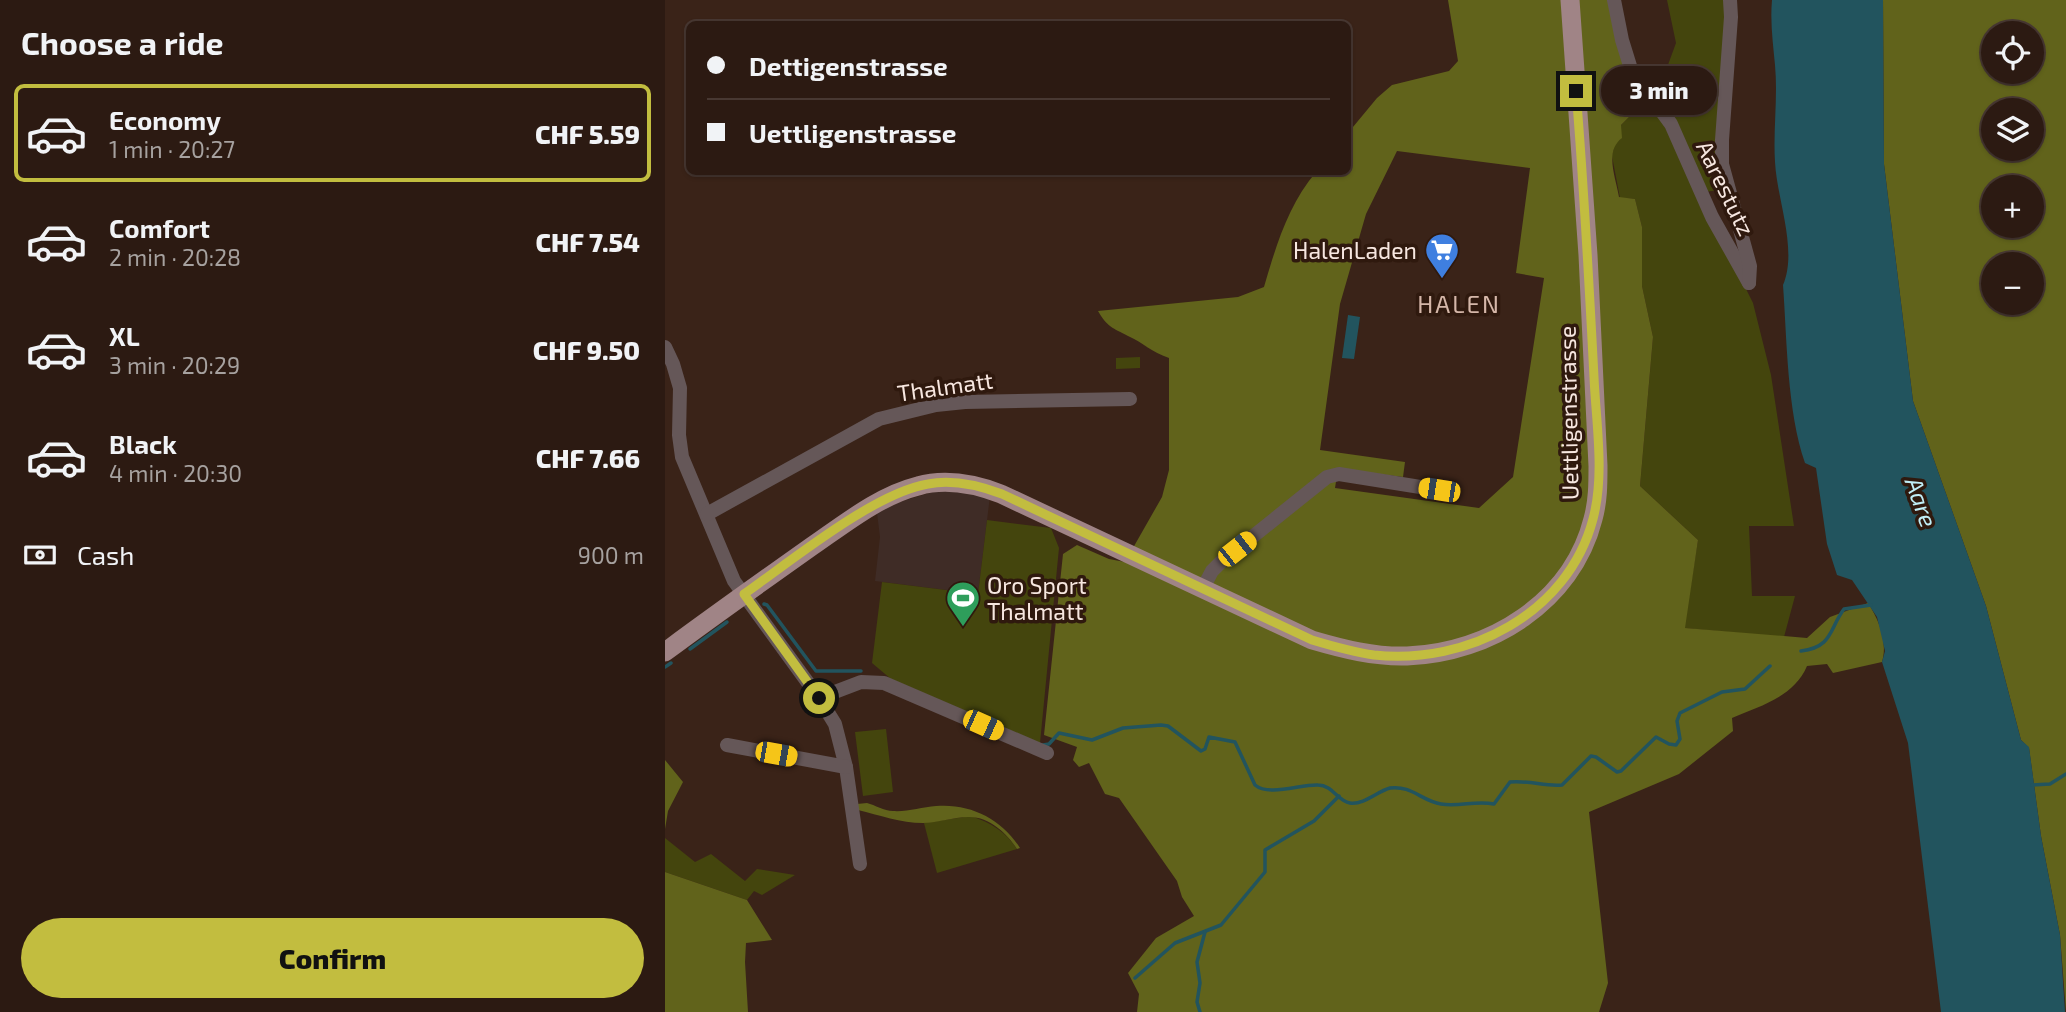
<!DOCTYPE html>
<html lang="en">
<head>
<meta charset="utf-8">
<style>
  :root { --surface:#2c1a12; --page:#34231b; --text:#f1f3f6; --muted:#a6a19f; --line:#483832; --accent:#c2bd3f }
  body { margin:0; font-family:"Exo 2",sans-serif; background:var(--page); color:var(--text); height:100vh; display:flex; flex-direction:column; font-size:26px; white-space:nowrap }
  * { box-sizing:border-box; margin:0 }
  p { font-size:23px; color:var(--muted) }
  .icon { flex:none; width:38px; height:38px; fill:none; stroke:currentColor; stroke-width:2; stroke-linecap:round; stroke-linejoin:round }
  .map { position:relative; flex:1; overflow:hidden }
  .panel { display:flex; flex-direction:column; background:var(--surface); width:665px }
  .panel>* { flex:none }
  .guide { position:absolute; left:21px; top:21px; width:665px; height:154px; border-radius:10px; box-shadow:0 2px 5px #0004,0 0 0 2px var(--line); display:grid; align-content:center; height:154px; padding:0 21px; background:var(--surface) }
  .controls { position:absolute; left:1316px; top:21px; display:grid; gap:14px }
  .controls a { display:grid; place-items:center; width:63px; height:63px; border-radius:50%; background:var(--surface); box-shadow:0 2px 5px #0004,0 0 0 2px var(--line); font-size:35px }
  .end { position:absolute; width:32px; height:32px; margin:-16px; border:9px solid #c2bd3f; background:#111; box-shadow:0 0 0 4px #111 }
  .from { border-radius:50% }
  .bubble { position:absolute; height:49px; border-radius:24px; background:var(--surface); box-shadow:0 2px 5px #0004,0 0 0 2px var(--line); font-size:23px; font-weight:800; line-height:49px; text-align:center }
  .car { position:absolute; width:21px; height:42px; margin:-21px -10px; border-radius:9px; box-shadow:0 0 5px 2px #0007; background:linear-gradient(#f5c518 24%,#345 0 40%,#f5c518 0 76%,#345 0 86%,#f5c518 0) }
  .guide b { display:flex; align-items:center; gap:24px; height:66px; font-size:26px }
  .guide b+b { border-top:2px solid var(--line) }
  .guide i { width:18px; height:18px; background:var(--text) }
  ul { padding:0; list-style:none }
  li { display:flex; align-items:center; gap:21px; height:98px; margin:0 14px 10px; padding:0 7px; border:4px solid transparent; border-radius:10px }
  li div { flex:1 }
  li b { display:block; font-size:26px }
  li em { font-style:normal; font-weight:800 }
  li.current { border-color:var(--accent) }
  li>.icon { width:63px; height:63px; stroke-width:1.5 }
  h2 { padding:0 21px; font-size:32px; line-height:84px }
  .pay { display:flex; align-items:center; gap:18px; height:77px; padding:0 21px; font-size:26px }
  .pay p { margin-inline-start:auto }
  .primary-button { display:flex; gap:14px; margin-top:auto; padding:14px 21px }
  .primary-button a { flex:1; height:80px; border-radius:42px; background:var(--accent); color:#111; font-size:28px; font-weight:800; line-height:80px; text-align:center }
  main { display:flex; flex:1; min-height:0 }
  .map>svg:first-child { display:block }
</style>
</head>
<body>
<main>
<section class="panel">
<h2>Choose a ride</h2>
<ul>
<li class="current"><svg class="icon" aria-label="car" viewBox="0 0 24 24"><path d="M5 17H2v-5l4-1 3-4h7l3 4 3 1v5h-3M9 17h6M6 11h13"/><circle cx="7" cy="17" r="2"/><circle cx="17" cy="17" r="2"/></svg><div><b>Economy</b><p>1 min · 20:27</p></div><em>CHF 5.59</em></li>
<li><svg class="icon" aria-label="car" viewBox="0 0 24 24"><path d="M5 17H2v-5l4-1 3-4h7l3 4 3 1v5h-3M9 17h6M6 11h13"/><circle cx="7" cy="17" r="2"/><circle cx="17" cy="17" r="2"/></svg><div><b>Comfort</b><p>2 min · 20:28</p></div><em>CHF 7.54</em></li>
<li><svg class="icon" aria-label="car" viewBox="0 0 24 24"><path d="M5 17H2v-5l4-1 3-4h7l3 4 3 1v5h-3M9 17h6M6 11h13"/><circle cx="7" cy="17" r="2"/><circle cx="17" cy="17" r="2"/></svg><div><b>XL</b><p>3 min · 20:29</p></div><em>CHF 9.50</em></li>
<li><svg class="icon" aria-label="car" viewBox="0 0 24 24"><path d="M5 17H2v-5l4-1 3-4h7l3 4 3 1v5h-3M9 17h6M6 11h13"/><circle cx="7" cy="17" r="2"/><circle cx="17" cy="17" r="2"/></svg><div><b>Black</b><p>4 min · 20:30</p></div><em>CHF 7.66</em></li>
</ul>
<div class="pay"><svg class="icon" aria-label="cash" viewBox="0 0 24 24"><path d="M3 7h18v10H3z"/><circle cx="12" cy="12" r="2"/></svg>Cash<p>900 m</p></div>
<div class="primary-button"><a>Confirm</a></div>
</section>
<div class="map">
<svg width="1401" height="1012" viewBox="0 0 1401 1012">
  <rect width="100%" height="100%" fill="#3a2318"/>
  <!-- commercial -->
  <path fill="#3f2c26" d="M 277,489 L 325,496 L 313,594 L 210,581 L 215,537 L 212,513 L 228,504 Z"/>
  <!-- green -->
  <g fill="#44450d">
    <path d="M 1002,0 L 1062,0 L 1061,189 L 1040,192 L 1003,112 L 1001,101 L 1000,73 L 1011,43 Z"/>
    <path d="M 979,102 L 994,115 L 1088,303 L 1106,375 L 1129,526 L 1084,526 L 1087,596 L 1130,596 L 1119,637 L 1019,628 L 1033,540 L 975,486 L 988,337 L 977,286 L 977,227 L 970,199 L 955,198 L 947,156 L 950,143 L 956,125 Z"/>
    <path d="M 475,357 L 475,368 L 451,369 L 451,358 Z"/>
    <path d="M 322,520 L 386,528 L 394,548 L 375,743 L 226,679 L 207,663 L 217,582 L 313,594 Z"/>
    <path d="M 221,729 L 228,792 L 198,796 L 190,732 Z"/>
    <path d="M 306,816 C 326,823 340,831 352,849 L 272,873 L 259,823 Z"/>
    <path d="M 0,838 L 30,862 L 46,854 L 80,881 L 92,869 L 130,875 L 97,895 L 89,891 L 82,900 L 0,872 Z"/>
  </g>
  <!-- forest -->
  <g fill="#61631b" fill-rule="evenodd">
    <path d="M 783,0 L 946,0 L 979,102 L 956,125 L 957,138 C 939,151 951,178 954,197 L 970,199 L 977,227 L 977,286 L 988,337 L 975,486 L 1033,540 L 1020,628 L 1142,638 L 1165,617 L 1203,603 C 1214,620 1223,642 1217,662 L 1168,673 L 1162,664 L 1142,666 C 1129,697 1095,706 1067,718 L 1068,731 L 1014,774 L 924,812 L 943,983 L 934,1012 L 472,1012 L 474,994 L 463,973 L 491,938 L 529,916 L 517,897 L 512,881 L 454,798 L 440,794 L 424,763 L 414,767 L 408,760 L 412,747 L 379,735 L 398,554 L 412,545 L 444,559 L 460,562 L 497,497 L 504,470 L 504,358 C 486,352 479,343 463,336 C 448,328 442,327 433,311 L 573,297 L 599,287 C 611,246 623,205 651,172 L 682,172 L 683,133 L 712,98 L 727,85 L 784,71 L 793,61 ZM 732,151 L 865,168 L 851,273 L 879,278 L 848,477 L 814,508 L 670,488 L 673,469 L 738,477 L 740,462 L 655,450 L 675,304 L 701,214 Z"/>
    <path d="M 1218,0 L 1401,0 L 1401,1012 L 1395,935 L 1376,836 L 1364,748 L 1356,740 L 1321,606 L 1248,401 L 1219,164 ZM 1328,33 L 1367,33 L 1367,72 L 1328,72 ZM 1328,110 L 1367,110 L 1367,149 L 1328,149 ZM 1328,187 L 1367,187 L 1367,226 L 1328,226 ZM 1328,264 L 1367,264 L 1367,303 L 1328,303 Z"/>
    <path d="M 0,760 L 18,782 L 3,811 L 0,829 Z"/>
    <path d="M 202,803 C 210,805 219,811 228,811 C 242,812 257,807 271,806 C 305,803 337,819 355,848 L 352,849 C 342,833 323,816 303,817 C 288,817 273,823 258,823 C 236,823 214,815 193,810 L 192,804 Z"/>
    <path d="M 0,872 L 82,900 L 107,940 L 81,943 L 80,962 L 83,1012 L 0,1012 Z"/>
  </g>
  <!-- water -->
  <g fill="#22545e">
    <path d="M 1107,0 L 1218,0 L 1219,164 L 1248,401 L 1321,606 L 1356,740 L 1364,747 L 1376,836 L 1395,935 L 1400,1012 L 1276,1012 L 1243,743 L 1217,662 L 1220,651 L 1212,617 L 1187,580 L 1172,575 L 1162,544 L 1151,468 L 1140,463 C 1122,411 1122,340 1118,285 C 1133,250 1112,200 1110,162 C 1108,130 1113,97 1110,65 C 1108,43 1105,22 1107,0 Z"/>
    <path d="M 683,315 L 695,317 L 689,359 L 677,358 Z"/>
  </g>
  <g fill="none" stroke-linecap="round" stroke-linejoin="round">
    <!-- stream -->
    <g stroke="#22545e" stroke-width="3.5">
      <path d="M 99,604 L 102,605 L 151,671 L 196,671"/>
      <path d="M 25,649 L 62,622"/>
      <path d="M 1136,651 C 1168,647 1164,629 1179,609 L 1206,605"/>
      <path d="M 0,667 L 6,663"/>
      <path d="M 378,745 L 384,744 L 394,733 L 427,740 L 458,728 L 496,725 L 503,726 L 536,751 L 540,749 L 544,737 L 570,742 L 590,785 C 604,797 636,784 653,785 C 668,785 672,801 685,803 C 699,805 713,791 725,788 C 746,785 757,801 776,804 C 795,807 811,800 829,804 L 845,782 C 864,780 881,787 897,785 L 926,756 L 931,757 L 952,772 L 956,771 L 991,737 L 1004,744 L 1011,745 L 1015,739 L 1012,721 L 1015,713 L 1057,692 L 1080,689 L 1105,666"/>
      <path d="M 1367,785 L 1385,784 L 1401,774"/>
      <path d="M 470,978 L 510,943 L 556,925 L 600,872 L 600,850 L 649,821 L 674,796"/>
      <path d="M 535,1012 L 532,1002 L 535,983 L 532,962 L 540,932"/>
    </g>
    <!-- minor -->
    <g stroke="#655758" stroke-width="14">
      <path d="M 949,0 L 957,40 L 970,82 L 975,92 L 995,109 L 1006,124 L 1047,217 L 1084,283"/>
      <path d="M 1065,0 L 1066,17 L 1057,140 L 1057,164 L 1085,266 L 1084,283"/>
      <path d="M 0,347 L 8,364 L 15,388 L 14,435 L 17,457 L 69,581 L 154,698 L 170,724 L 181,767 L 195,864"/>
      <path d="M 42,514 L 214,419 L 271,405 L 300,402 L 465,399"/>
      <path d="M 538,588 L 547,571 L 556,562 L 662,477 L 674,474 L 774,490"/>
      <path d="M 154,698 L 196,682 L 219,683 L 382,753"/>
      <path d="M 62,745 L 181,767"/>
    </g>
    <!-- major -->
    <path stroke="#a08486" stroke-width="19" d="M 0,652 C 47,617 95,583 143,549 C 177,526 213,496 253,486 C 281,478 310,484 336,494 L 647,640 C 678,649 709,657 742,656 C 825,653 907,602 928,519 C 933,501 933,484 933,466 L 923,255 L 905,0"/>
  </g>
  <g fill="none" stroke-linecap="round" stroke-linejoin="round">
    <!-- route -->
    <path stroke="#c2bd3f" stroke-width="9" d="M 154,698 L 79,594 C 126,561 209,493 263,484 C 288,479 313,485 337,494 L 647,640 C 667,646 688,652 709,655 C 802,665 903,614 928,519 C 940,474 931,423 929,377 C 924,281 919,186 911,91"/>
  </g>
  <!-- icons -->
  <defs>
    <g id="supermarket-pin" transform="scale(1.75)"><path d="M0 17L-7.5 6A9.5 9.5 0 1 1 7.5 6Z" fill="#3f7fe0" stroke="#2f190e"/><path d="M-6-5.5h2.5l.6 2H6L4.5 2H-2.5L-4.4-4H-6ZM-1.5 3.2a1.3 1.3 0 1 0 .1 0ZM3 3.2a1.3 1.3 0 1 0 .1 0Z" fill="#fff"/></g>
    <g id="stadium-pin" transform="scale(1.75)"><path d="M0 17L-7.5 6A9.5 9.5 0 1 1 7.5 6Z" fill="#2e9e5b" stroke="#2f190e"/><path d="M0-5a6.5 5 0 1 0 0 10a6.5 5 0 1 0 0-10ZM-3.5-1.8h7v3.6h-7Z" fill="#fff"/></g>
  </defs>
  <g fill-rule="evenodd">
    <use href="#supermarket-pin" x="777" y="250"/>
    <use href="#stadium-pin" x="298" y="598"/>
  </g>
  <g text-anchor="middle" dominant-baseline="central" stroke-width="7" stroke-linejoin="round" paint-order="stroke">
    <!-- street labels -->
    <g font-size="23" fill="#f7e7e0" stroke="#2f190e">
      <text transform="translate(1061 188) rotate(64)">Aarestutz</text>
      <text transform="translate(280 386) rotate(-8)">Thalmatt</text>
      <text transform="translate(903 413) rotate(-91)">Uettligenstrasse</text>
    </g>
    <!-- poi labels -->
    <g font-size="23" fill="#f7e7e0" stroke="#2f190e" text-anchor="end">
      <text x="752" y="250">HalenLaden</text>
      <text x="322" y="585" text-anchor="start">Oro Sport<tspan x="322" dy="26">Thalmatt</tspan></text>
    </g>
    <!-- neighbourhood labels -->
    <g font-size="24" letter-spacing="2" fill="#d5b7a9" stroke="#2f190e">
      <text x="794" y="303">HALEN</text>
    </g>
    <!-- water labels -->
    <g font-size="24" font-style="italic" fill="#c0eef7" stroke="#2f190e">
      <text transform="translate(1257 502) rotate(70)">Aare</text>
    </g>
  </g>
</svg>
<div class="controls">
<a><svg class="icon" aria-label="locate" viewBox="0 0 24 24"><circle cx="12" cy="12" r="6"/><path d="M12 2v4M12 18v4M2 12h4M18 12h4"/></svg></a>
<a><svg class="icon" aria-label="layers" viewBox="0 0 24 24"><path d="M12 4l9 5-9 5-9-5zM3 14l9 5 9-5"/></svg></a>
<a>+</a>
<a>−</a>
</div>
<i class="end from" style="left:154px;top:698px"></i>
<i class="end" style="left:911px;top:91px"></i>
<div class="bubble" style="left:936px;top:66px;width:116px">3 min</div>
<i class="car" style="left:774px;top:490px;rotate:279deg"></i>
<i class="car" style="left:572px;top:549px;rotate:52deg"></i>
<i class="car" style="left:318px;top:725px;rotate:114deg"></i>
<i class="car" style="left:111px;top:754px;rotate:100deg"></i>
<div class="guide">
<b><i class="from"></i>Dettigenstrasse</b>
<b><i></i>Uettligenstrasse</b>
</div>
</div>
</main>
</body>
</html>
